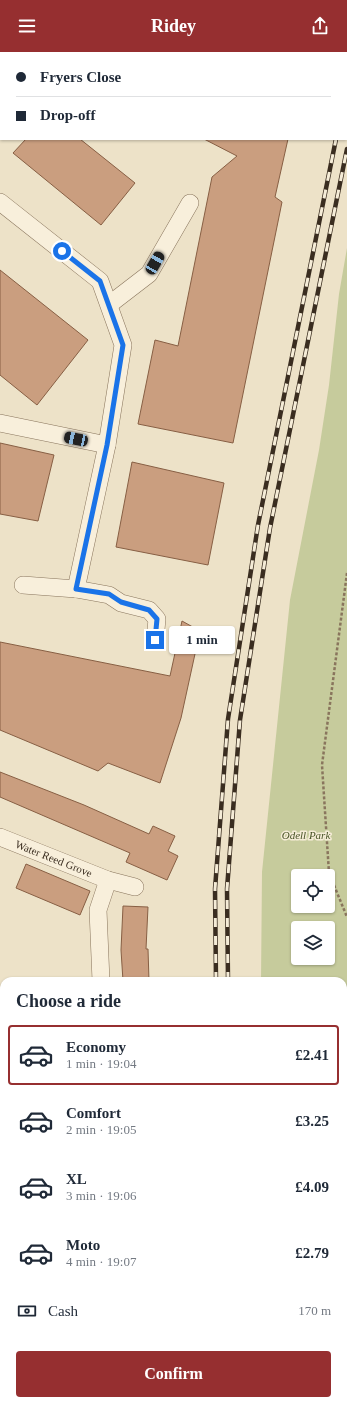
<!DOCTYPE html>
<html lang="en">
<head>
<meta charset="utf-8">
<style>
  :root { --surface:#fff; --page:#f2f2f3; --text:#1f2937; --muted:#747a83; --line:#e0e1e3; --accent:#962f30 }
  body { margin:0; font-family:Georgia,serif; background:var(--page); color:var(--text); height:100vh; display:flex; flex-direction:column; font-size:15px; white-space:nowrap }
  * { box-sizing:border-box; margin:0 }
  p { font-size:13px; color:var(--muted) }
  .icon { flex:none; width:22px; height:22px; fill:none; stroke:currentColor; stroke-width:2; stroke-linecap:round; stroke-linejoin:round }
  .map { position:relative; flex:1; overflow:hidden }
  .sheet { position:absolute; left:0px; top:925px; width:347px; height:428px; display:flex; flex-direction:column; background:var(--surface); border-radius:12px 12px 0 0; box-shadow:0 1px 3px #0004 }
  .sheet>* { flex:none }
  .guide { position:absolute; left:0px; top:0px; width:347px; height:88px; box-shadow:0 1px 3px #0004; display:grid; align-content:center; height:88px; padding:0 16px; background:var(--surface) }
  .controls { position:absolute; left:291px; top:817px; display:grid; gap:8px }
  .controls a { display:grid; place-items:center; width:44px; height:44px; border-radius:4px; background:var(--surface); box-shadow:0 1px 3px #0004; font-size:20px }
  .end { position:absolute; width:18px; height:18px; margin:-9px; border:5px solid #1a73e8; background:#fff; box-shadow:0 0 0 2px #fff }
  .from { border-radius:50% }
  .bubble { position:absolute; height:28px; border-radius:4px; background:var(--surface); box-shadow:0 1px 3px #0004; font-size:13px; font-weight:700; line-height:28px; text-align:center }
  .car { position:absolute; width:12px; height:24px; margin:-12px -6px; border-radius:5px; box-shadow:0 0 3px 1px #0007; background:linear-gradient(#222 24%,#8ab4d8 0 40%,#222 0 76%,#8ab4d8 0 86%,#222 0) }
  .guide b { display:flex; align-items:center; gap:14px; height:38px; font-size:15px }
  .guide b+b { border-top:1px solid var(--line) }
  .guide i { width:10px; height:10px; background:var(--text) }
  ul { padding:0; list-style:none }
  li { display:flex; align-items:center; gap:12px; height:60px; margin:0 8px 6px; padding:0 8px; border:2px solid transparent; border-radius:4px }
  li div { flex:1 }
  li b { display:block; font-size:15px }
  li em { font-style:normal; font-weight:700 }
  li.on { border-color:var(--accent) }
  li>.icon { width:36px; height:36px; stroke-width:1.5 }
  h2 { padding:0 16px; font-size:18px; line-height:48px }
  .pay { display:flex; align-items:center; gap:10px; height:44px; padding:0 16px; font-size:15px }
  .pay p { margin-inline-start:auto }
  .primary-button { display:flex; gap:8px; margin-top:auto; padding:8px 16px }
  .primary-button a { flex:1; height:46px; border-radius:4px; background:var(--accent); color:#fff; font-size:16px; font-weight:700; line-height:46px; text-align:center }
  header { display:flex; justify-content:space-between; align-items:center; height:52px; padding:0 16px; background:var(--accent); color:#fff; font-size:18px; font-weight:700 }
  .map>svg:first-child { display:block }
</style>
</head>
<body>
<header><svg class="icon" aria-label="menu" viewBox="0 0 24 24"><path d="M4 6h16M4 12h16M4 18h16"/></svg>Ridey<svg class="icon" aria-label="share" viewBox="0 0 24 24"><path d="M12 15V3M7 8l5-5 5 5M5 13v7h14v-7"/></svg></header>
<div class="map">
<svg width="347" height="1353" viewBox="0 0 347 1353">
  <rect width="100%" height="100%" fill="#ede2c8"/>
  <!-- green -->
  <path fill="#c6cb9c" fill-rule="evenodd" d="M 347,196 L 347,1130 L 343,1134 L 343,929 L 261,929 L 262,820 L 290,548 L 319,398 L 329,333 L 339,242 ZM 298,824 L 328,824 L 328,854 L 298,854 ZM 298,876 L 328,876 L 328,906 L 298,906 Z"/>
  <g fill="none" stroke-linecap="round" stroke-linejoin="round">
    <!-- canal -->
    <g stroke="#a9c1ba" stroke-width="19">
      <path d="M 0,1065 L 4,1074"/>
      <path d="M 44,1353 L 45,1349"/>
    </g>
  </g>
  <!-- building -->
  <g fill="#ca9e7f" stroke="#875f44">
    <path d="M 26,87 L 80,87 L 135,131 L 101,173 L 13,101 Z"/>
    <path d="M 204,87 L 288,87 L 275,145 L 282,150 L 233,391 L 138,372 L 155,288 L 178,294 L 212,125 L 237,104 Z"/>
    <path d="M 0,218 L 88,288 L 37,353 L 0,323 Z"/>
    <path d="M 0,391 L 54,403 L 38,469 L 0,462 Z"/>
    <path d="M 132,410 L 224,431 L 208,513 L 116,495 Z"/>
    <path d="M 182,569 L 200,579 L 181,666 L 160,731 L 108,711 L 98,719 L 0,678 L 0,590 L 170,624 Z"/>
    <path d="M 0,720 L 84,753 L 149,782 L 153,774 L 175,784 L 168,799 L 178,804 L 167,828 L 126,810 L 130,801 L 0,745 Z"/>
    <path d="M 26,812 L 90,839 L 80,863 L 16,836 Z"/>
    <path d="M 123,854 L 148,855 L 146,897 L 148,897 L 149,929 L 123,929 L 121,898 Z"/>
  </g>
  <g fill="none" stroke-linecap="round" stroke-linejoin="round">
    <!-- minor casing -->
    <g stroke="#89755d" stroke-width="18">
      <g id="minor">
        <path d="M 38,1 L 39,0"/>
        <path d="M 0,48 L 1,46"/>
        <path d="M 0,150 L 100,229 L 123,293 L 107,393 L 76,537"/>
        <path d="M 110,252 L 149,222 L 190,151"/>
        <path d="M 0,371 L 107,393"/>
        <path d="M 23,533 L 76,537 L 109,543 L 121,551 L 149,558 L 157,567 L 155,588"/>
        <path id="s1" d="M 0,785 L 108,828 L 135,835"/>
        <path d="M 101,929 L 98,858 L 108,828"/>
        <path d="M 104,1353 L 105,1349"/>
      </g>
    </g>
    <!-- path -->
    <g stroke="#89755d" stroke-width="2.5" stroke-dasharray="3 2" stroke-linecap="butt">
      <path d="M 347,521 L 322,713 L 329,821 L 347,865"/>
      <path d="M 0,1150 L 4,1160"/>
      <path d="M 16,1353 L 16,1349"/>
    </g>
    <!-- minor -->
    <use href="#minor" stroke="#f8efdb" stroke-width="17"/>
    <!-- rail casing -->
    <g stroke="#3a2d20" stroke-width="4.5">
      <g id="rail">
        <path d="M 346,39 L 347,33"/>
        <path d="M 216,929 L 215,837 L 228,667 L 258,473 L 336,87"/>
        <path d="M 228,929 L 227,837 L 240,668 L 270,476 L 347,97"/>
        <path d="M 251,1349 L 251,1353"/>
        <path d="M 263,1349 L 264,1353"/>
      </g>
    </g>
    <!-- rail -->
    <use href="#rail" stroke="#f5ecd7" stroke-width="3" stroke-dasharray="9" stroke-linecap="butt"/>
  </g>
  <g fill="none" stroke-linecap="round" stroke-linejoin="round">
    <!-- route -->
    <path stroke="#1a73e8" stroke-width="5" d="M 62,199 L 100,229 L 123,293 L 107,393 L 76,537 L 109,542 L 121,550 L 149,558 L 157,567 L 155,588"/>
  </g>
  <g text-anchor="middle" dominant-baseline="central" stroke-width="3" stroke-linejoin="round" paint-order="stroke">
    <!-- park labels -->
    <g font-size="11" font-style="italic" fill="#4a5528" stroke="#f5ecd7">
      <text x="306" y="783">Odell Park</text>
    </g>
    <!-- street labels -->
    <g font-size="11" fill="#3a2d20" stroke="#f5ecd7">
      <text stroke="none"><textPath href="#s1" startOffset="58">Water Reed Grove</textPath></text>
    </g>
  </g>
</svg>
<div class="controls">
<a><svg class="icon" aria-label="locate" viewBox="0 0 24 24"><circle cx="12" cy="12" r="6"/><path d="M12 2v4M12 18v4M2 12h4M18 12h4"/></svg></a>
<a><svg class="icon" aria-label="layers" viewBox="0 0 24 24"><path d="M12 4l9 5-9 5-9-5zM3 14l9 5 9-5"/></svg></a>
</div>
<i class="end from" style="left:62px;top:199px"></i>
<i class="end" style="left:155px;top:588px"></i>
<div class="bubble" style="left:169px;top:574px;width:66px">1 min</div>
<i class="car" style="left:155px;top:211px;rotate:30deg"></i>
<i class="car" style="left:76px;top:387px;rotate:282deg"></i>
<div class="guide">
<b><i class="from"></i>Fryers Close</b>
<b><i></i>Drop-off</b>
</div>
<section class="sheet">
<h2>Choose a ride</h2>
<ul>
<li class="on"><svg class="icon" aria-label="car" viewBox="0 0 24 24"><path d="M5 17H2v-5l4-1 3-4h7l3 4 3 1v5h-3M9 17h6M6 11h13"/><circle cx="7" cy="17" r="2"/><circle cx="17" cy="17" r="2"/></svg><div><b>Economy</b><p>1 min · 19:04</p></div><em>£2.41</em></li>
<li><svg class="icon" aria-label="car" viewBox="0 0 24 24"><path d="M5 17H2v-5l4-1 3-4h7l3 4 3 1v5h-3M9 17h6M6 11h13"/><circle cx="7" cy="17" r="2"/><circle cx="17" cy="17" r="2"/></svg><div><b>Comfort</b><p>2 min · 19:05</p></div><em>£3.25</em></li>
<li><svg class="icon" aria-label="car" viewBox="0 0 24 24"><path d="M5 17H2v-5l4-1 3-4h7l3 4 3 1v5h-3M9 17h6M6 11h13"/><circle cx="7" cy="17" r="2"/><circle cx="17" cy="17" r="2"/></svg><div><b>XL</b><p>3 min · 19:06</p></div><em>£4.09</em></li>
<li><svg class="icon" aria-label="car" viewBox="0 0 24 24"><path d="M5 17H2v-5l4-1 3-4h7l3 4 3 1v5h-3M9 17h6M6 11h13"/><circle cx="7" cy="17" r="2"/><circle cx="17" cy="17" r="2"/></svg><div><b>Moto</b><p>4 min · 19:07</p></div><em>£2.79</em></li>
</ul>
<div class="pay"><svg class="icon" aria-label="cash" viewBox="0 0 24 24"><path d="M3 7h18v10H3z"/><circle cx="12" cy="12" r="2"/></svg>Cash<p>170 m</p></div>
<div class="primary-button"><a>Confirm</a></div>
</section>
</div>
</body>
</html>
